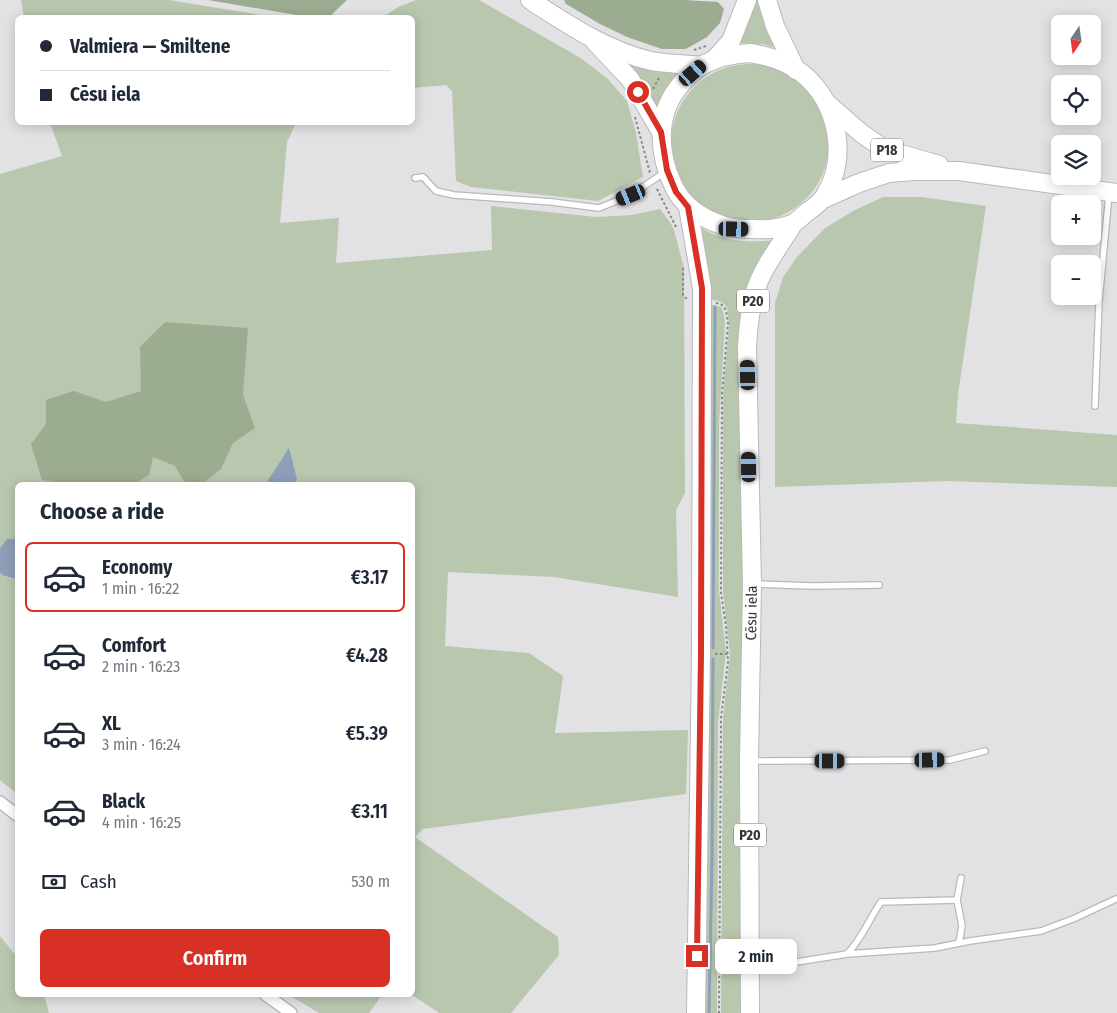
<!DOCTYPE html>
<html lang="en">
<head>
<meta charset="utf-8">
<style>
  :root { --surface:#fff; --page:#f2f2f3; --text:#1f2937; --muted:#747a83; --line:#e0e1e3; --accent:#d93025 }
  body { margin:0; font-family:"Fira Sans Condensed",sans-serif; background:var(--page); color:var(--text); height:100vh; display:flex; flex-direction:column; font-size:19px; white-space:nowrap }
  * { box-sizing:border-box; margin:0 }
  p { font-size:16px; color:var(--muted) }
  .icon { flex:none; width:28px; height:28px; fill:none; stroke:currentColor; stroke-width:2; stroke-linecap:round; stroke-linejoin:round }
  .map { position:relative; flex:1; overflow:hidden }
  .details { position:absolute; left:15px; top:482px; width:400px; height:515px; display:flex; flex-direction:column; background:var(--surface); border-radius:8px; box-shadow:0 2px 12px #0003 }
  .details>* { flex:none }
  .guide { position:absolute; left:15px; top:15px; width:400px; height:110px; border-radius:8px; box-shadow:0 2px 12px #0003; display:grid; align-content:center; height:110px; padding:0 25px; background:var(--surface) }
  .needle { width:32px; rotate:193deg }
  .fabs { position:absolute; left:1051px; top:15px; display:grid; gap:10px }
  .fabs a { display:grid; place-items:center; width:50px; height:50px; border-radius:8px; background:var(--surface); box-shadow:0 2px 12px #0003; font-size:25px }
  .end { position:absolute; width:22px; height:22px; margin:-11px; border:6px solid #d93025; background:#fff; box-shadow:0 0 0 2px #fff }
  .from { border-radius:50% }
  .bubble { position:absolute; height:35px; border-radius:8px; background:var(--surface); box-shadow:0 2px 12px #0003; font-size:16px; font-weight:600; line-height:35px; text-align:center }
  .car { position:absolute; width:15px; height:30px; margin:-15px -8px; border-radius:6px; box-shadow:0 0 4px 1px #0007; background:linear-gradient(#222 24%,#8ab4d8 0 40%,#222 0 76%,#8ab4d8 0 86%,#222 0) }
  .guide b { display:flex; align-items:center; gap:18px; height:48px; font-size:19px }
  .guide b+b { border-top:1px solid var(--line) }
  .guide i { width:12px; height:12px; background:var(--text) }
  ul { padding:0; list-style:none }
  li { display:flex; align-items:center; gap:15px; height:70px; margin:0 10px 8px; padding:0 15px; border:2px solid transparent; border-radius:8px }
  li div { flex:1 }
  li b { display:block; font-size:19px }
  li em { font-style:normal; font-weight:600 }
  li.selected { border-color:var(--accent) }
  li>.icon { width:45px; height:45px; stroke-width:1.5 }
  h2 { padding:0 25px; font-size:22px; line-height:60px }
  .pay { display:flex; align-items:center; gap:12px; height:55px; padding:0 25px; font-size:19px }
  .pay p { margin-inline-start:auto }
  .button { display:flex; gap:10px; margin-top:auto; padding:10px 25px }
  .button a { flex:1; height:58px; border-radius:8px; background:var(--accent); color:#fff; font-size:20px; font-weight:600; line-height:58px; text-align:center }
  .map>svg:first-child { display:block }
</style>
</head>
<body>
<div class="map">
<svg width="1117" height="1013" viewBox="0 0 1117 1013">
  <rect width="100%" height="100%" fill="#e2e2e4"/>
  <!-- green -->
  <g fill="#b8c7ae">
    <path d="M 21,0 L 169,0 L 272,17 L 24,17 Z"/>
    <path d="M 416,0 L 479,0 L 579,57 L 607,78 L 627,101 L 636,133 L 643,177 L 598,201 L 471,187 L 456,181 L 452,91 L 446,85 L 413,88 L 412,18 L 383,17 L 398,7 Z"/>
    <path d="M 752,0 L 759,0 L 779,49 L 763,44 L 738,43 Z"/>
    <path d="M 625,57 L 676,69 L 678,73 L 667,89 L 657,109 L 627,63 Z"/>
    <circle cx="750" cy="143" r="79"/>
    <path d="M 50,123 L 296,123 L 287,142 L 280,223 L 339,218 L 336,263 L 492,250 L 491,206 L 596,217 L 632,215 L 660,209 L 670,222 L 674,230 L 684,268 L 685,493 L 676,510 L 678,597 L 554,577 L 448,572 L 445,646 L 529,653 L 563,676 L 555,733 L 688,730 L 686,794 L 423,829 L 415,837 L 558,937 L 559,955 L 511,1013 L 439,1013 L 412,995 L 412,485 L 18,485 L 17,794 L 0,780 L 0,174 L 62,156 Z"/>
    <path d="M 883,197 L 922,197 L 986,206 L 958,394 L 956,423 L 1117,435 L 1117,487 L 948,481 L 775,487 L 775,303 L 783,277 L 797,257 L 825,228 L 853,211 Z"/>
    <path d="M 700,227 C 723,242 750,243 776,240 L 751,280 L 743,538 L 740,1013 L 721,1013 L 723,719 L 730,654 L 723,592 L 723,393 L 729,325 L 727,307 L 722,302 L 709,299 L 706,261 Z"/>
    <path d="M 709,304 L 721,307 L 724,314 L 725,324 L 719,424 L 719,590 L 726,652 L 718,724 L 717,1013 L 704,1013 Z"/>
    <path d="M 0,936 L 17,957 L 18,995 L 44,995 L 49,1013 L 0,1013 Z"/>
    <path d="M 289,995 L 382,995 L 369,1013 L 319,1013 Z"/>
  </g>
  <!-- forest -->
  <g fill="#9cac90">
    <path d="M 208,0 L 347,0 L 330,16 L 308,17 Z"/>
    <path d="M 564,0 L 684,0 L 718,2 L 724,9 L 720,23 L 707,37 L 686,49 L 662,49 L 627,37 L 600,24 L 566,4 Z"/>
    <path d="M 165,322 L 248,328 L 243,395 L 255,428 L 233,443 L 221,469 L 201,485 L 186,485 L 175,466 L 153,457 L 149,475 L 133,485 L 75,485 L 42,480 L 31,444 L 46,424 L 46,400 L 74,391 L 106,402 L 141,391 L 140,347 Z"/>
  </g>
  <!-- water -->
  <g fill="#8d9fb9">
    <path d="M 289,448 L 297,479 L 294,485 L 265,485 Z"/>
    <path d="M 7,539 L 15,539 L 17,541 L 17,579 L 2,575 L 0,572 L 0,548 Z"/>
  </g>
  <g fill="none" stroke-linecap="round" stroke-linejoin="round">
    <!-- stream -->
    <g stroke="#8d9fb9" stroke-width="3">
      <path d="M 713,648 L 715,307"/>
      <path d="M 709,1013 L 712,856 L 713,659"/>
    </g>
    <!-- service casing -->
    <g stroke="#b9b9bb" stroke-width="8">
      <g id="service">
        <path d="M 415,178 L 423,177 L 436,191 L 454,195 L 552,202 L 599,208 L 631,195 L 665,172"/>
        <path d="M 1095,406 L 1099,301 L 1109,194"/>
        <path d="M 754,584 L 812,586 L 879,585"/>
        <path d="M 751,761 L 950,760 L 985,751"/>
        <path d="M 957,900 L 962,926 L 959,943"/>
        <path d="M 847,954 C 862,939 869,919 881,902 L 957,900 L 961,878"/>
        <path d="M 753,969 L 847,954 L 935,948 L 970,941 L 1041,931 L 1073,919 L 1116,899"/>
      </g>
    </g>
    <!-- minor casing -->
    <g stroke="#b9b9bb" stroke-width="14">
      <g id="minor">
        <path d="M 0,802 L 18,816"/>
        <path d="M 266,995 L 291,1013"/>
      </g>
    </g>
    <!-- primary casing -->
    <g stroke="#b9b9bb" stroke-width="20">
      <g id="primary">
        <path d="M 530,0 C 567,24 607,51 651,61 C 667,64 685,64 702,66"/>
        <path d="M 767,0 L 775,26 L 796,70"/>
        <path d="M 595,42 L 630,79 L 661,132"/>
        <path d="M 750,53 C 769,56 788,62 803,74 C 838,103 849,158 824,197 C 820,203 813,208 807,212 C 802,216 797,222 792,224 C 781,228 766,230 755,229 C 744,229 735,229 725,226 C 702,219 683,207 673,185 C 656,148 656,106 688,77 C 693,73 697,68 703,65 C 717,57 734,54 750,53 Z"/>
        <path d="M 714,60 L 731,41 L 747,0"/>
        <path d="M 829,105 L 861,133 L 884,149 L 939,165"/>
        <path d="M 823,199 L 859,183 L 889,173 L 913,171 L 959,171 L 1117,193"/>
        <path d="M 688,207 L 702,288 L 701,653 L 696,1013"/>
        <path id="s1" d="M 750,1013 L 749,761 L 752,584 L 747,347 C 748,328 750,310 755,292 C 762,268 780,246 793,224"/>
      </g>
    </g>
    <!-- path -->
    <g stroke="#878789" stroke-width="2" stroke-dasharray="2.5 2.5" stroke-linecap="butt">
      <path d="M 694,50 L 706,46"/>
      <path d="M 653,89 L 660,76"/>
      <path d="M 635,117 L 650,173"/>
      <path d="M 657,189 L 677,229"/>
      <path d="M 683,268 L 683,295 L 687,299"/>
      <path d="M 716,303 L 721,304 L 726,310 L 728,323 L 722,394 L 721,593 L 726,626 L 728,662 L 721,718 L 719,1013"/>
      <path d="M 715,654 L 728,654"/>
    </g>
    <!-- service -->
    <use href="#service" stroke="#fff" stroke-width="5.5"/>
    <!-- minor -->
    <use href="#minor" stroke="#fff" stroke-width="11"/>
    <!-- primary -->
    <use href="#primary" stroke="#fff" stroke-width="18"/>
  </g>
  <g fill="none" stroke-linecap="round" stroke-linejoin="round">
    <!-- route -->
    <path stroke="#d93025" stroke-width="6" d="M 638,92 L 661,132 L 667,170 L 676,192 L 688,207 L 702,288 L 701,653 L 697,956"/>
  </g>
  <g text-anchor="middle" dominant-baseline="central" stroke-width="5" stroke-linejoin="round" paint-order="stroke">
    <!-- shield labels -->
    <g fill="#fff" stroke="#717172" stroke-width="1">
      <rect x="871" y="138.5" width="32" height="23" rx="4"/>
      <rect x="737" y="289.5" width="32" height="23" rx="4"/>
      <rect x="734" y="823.5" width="32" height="23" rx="4"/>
    </g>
    <g font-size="14" font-weight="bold" fill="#343435">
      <text x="887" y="150">P18</text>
      <text x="753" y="301">P20</text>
      <text x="750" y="835">P20</text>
    </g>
    <!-- street labels -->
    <g font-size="15" fill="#343435" stroke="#fff">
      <text stroke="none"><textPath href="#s1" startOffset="400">Cēsu iela</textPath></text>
    </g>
  </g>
</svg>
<div class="fabs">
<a><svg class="needle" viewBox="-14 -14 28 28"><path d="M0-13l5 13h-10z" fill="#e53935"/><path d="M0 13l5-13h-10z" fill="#747a83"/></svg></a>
<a><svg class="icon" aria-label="locate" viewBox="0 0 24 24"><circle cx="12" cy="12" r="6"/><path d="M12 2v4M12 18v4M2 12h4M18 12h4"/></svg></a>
<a><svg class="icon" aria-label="layers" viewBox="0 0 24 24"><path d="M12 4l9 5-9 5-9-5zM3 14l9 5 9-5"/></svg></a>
<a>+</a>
<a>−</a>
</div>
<i class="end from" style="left:638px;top:92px"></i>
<i class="end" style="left:697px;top:956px"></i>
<div class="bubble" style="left:715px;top:939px;width:82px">2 min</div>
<i class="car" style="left:693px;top:73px;rotate:49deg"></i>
<i class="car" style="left:631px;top:195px;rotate:248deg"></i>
<i class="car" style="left:734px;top:229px;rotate:91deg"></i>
<i class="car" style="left:748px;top:375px;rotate:359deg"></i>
<i class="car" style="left:749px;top:467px;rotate:359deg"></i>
<i class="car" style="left:930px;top:760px;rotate:89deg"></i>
<i class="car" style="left:830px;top:761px;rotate:90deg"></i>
<div class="guide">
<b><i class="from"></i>Valmiera — Smiltene</b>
<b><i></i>Cēsu iela</b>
</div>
<section class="details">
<h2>Choose a ride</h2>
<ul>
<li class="selected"><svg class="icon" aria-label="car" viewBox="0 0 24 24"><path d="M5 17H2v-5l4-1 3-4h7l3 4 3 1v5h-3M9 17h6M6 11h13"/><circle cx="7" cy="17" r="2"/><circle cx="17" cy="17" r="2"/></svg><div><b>Economy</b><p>1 min · 16:22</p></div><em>€3.17</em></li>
<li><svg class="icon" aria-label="car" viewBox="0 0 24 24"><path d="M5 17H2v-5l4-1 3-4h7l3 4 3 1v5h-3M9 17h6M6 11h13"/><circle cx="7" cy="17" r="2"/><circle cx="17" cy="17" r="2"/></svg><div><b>Comfort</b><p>2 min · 16:23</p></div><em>€4.28</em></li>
<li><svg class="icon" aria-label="car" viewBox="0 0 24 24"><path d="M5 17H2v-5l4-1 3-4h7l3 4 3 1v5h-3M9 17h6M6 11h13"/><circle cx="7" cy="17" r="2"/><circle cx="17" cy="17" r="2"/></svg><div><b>XL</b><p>3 min · 16:24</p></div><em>€5.39</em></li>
<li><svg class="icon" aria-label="car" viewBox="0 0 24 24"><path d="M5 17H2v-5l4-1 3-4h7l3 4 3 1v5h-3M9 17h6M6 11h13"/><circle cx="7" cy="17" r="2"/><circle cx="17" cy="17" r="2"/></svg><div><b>Black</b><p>4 min · 16:25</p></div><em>€3.11</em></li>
</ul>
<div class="pay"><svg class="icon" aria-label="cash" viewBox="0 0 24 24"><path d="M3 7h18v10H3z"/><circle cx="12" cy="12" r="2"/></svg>Cash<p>530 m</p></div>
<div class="button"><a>Confirm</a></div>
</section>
</div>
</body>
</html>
